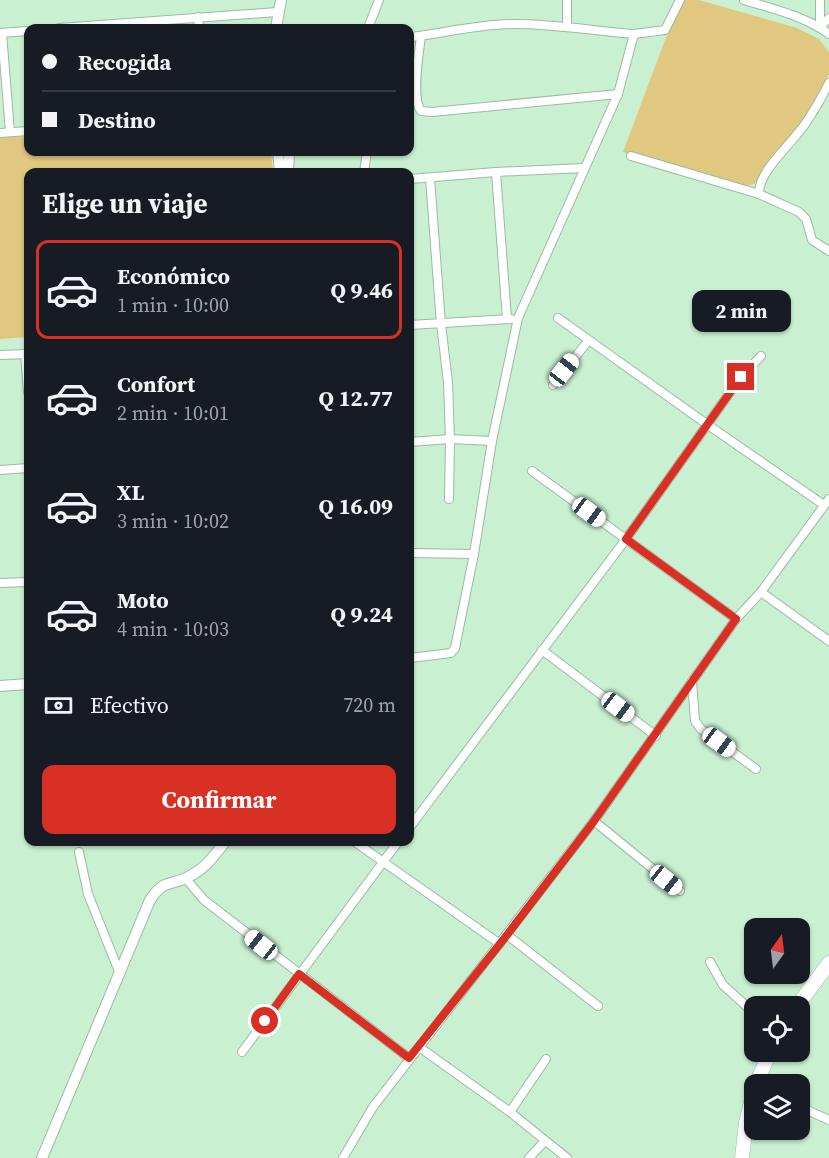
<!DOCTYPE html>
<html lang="es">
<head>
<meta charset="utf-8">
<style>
  :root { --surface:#171b24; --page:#20242c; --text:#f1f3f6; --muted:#9ea1a6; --line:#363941; --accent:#d93025 }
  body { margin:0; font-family:"Source Serif 4",serif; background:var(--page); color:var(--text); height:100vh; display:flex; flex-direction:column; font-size:22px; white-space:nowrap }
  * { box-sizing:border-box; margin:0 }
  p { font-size:20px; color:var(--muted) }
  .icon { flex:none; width:33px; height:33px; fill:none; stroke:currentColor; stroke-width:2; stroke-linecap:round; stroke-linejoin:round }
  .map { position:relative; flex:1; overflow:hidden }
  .sheet { position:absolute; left:24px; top:168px; width:390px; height:678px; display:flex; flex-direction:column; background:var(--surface); border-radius:12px; box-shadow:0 2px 4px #0004 }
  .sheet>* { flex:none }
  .top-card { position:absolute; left:24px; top:24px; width:390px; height:132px; border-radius:12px; box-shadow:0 2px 4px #0004; display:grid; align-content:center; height:132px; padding:0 18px; background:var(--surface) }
  .needle { width:39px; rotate:14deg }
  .controls { position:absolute; left:744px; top:918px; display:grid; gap:12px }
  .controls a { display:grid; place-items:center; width:66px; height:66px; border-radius:12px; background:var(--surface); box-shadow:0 2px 4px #0004; font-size:30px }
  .end { position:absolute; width:27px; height:27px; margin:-14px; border:8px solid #d93025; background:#fff; box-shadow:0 0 0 3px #fff }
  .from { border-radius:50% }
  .bubble { position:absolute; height:42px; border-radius:12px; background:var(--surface); box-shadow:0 2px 4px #0004; font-size:20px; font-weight:700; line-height:42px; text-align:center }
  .car { position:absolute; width:18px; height:36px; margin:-18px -9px; border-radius:8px; box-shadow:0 0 4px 2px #0007; background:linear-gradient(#fff 24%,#345 0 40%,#fff 0 76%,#345 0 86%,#fff 0) }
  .top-card b { display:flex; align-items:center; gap:21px; height:57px; font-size:22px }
  .top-card b+b { border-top:2px solid var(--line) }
  .top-card i { width:15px; height:15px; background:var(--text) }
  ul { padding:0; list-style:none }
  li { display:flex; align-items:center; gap:18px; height:99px; margin:0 12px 9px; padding:0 6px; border:3px solid transparent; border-radius:12px }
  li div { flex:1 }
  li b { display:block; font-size:22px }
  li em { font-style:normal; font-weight:700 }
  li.selected { border-color:var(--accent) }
  li>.icon { width:54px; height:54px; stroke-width:1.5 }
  h2 { padding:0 18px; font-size:27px; line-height:72px }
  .pay { display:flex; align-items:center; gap:15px; height:66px; padding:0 18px; font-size:22px }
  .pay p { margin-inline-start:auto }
  .action { display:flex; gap:12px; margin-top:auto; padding:12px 18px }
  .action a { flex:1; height:69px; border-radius:12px; background:var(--accent); color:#fff; font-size:24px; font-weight:700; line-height:69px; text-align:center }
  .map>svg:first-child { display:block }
</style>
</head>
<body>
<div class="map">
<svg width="829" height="1158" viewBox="0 0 829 1158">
  <rect width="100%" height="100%" fill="#caf0d2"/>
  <!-- green -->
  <g fill="#e0c881">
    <path d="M 680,0 L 699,0 L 797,28 L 819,39 L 829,52 L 829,75 L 800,124 L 754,184 L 744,186 L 623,152 Z"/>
    <path d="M 28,136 L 28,152 L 271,152 L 273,172 L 28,172 L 28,337 L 0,339 L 0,138 Z"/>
  </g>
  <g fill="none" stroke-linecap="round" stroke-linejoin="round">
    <!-- minor casing -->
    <g stroke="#98bc9f" stroke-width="10">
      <g id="minor">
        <path d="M 567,0 L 567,26"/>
        <path d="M 744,0 C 773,9 805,16 829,34"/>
        <path d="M 198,17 L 199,28"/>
        <path d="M 820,27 L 820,0"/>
        <path d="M 820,27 L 829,18"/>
        <path d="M 59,28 L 277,12"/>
        <path d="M 368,28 L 379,0"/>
        <path d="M 0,33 L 28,31"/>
        <path d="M 2,33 L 10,132"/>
        <path d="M 634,34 L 665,30 L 680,0"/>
        <path d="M 421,36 C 419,53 411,98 421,111 L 432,112 L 618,94"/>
        <path d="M 410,37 C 445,33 479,24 515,24 C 556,24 594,31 634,34 L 618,94 L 518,318 L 492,441 L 474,554 L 455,648 L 451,653 L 410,658"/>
        <path d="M 0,133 L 28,131"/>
        <path d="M 631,156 L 759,194 L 790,208 L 799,212 L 806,219 L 812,240 L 829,251"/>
        <path d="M 364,172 L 367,152"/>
        <path d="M 496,172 L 507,319"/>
        <path d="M 430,178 L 441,324 L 448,382 L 450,439 L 449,499"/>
        <path d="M 410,179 L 496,172 L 584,168"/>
        <path d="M 759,194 C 758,171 792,144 805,124 C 814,111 822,97 829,83"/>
        <path d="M 558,318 L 708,425 L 824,505"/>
        <path d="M 410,325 L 511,319"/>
        <path d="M 25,354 L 28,392"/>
        <path d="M 0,355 L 28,354"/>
        <path d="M 553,385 L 588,341"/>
        <path d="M 410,442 L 450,439 L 492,441"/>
        <path d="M 0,470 L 28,468"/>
        <path d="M 532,471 L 736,619"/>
        <path d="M 410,553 L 474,554"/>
        <path d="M 0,583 L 28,582"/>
        <path d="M 761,592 L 829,641"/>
        <path d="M 542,650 L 656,736"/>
        <path d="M 692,681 L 695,721 L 701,729 L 756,769"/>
        <path d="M 594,821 L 680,891"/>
        <path d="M 410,827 L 626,539 L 741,377 L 761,356"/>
        <path d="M 355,842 L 500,944"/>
        <path d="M 79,852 L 88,894 L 120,974"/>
        <path d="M 186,879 L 204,900 L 409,1058"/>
        <path d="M 507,935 L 598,1006"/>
        <path d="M 710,962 L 723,985 L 754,1013"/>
        <path d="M 419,1047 L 510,1112 L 567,1158"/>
        <path d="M 242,1052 L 398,842"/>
        <path d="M 807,1110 L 829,1120"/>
        <path d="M 510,1112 L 546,1059"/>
        <path d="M 343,1158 L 373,1107 L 594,821 L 736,619 L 761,592 L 829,499"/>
        <path d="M 529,1158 L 545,1141"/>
      </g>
    </g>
    <!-- tertiary casing -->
    <g stroke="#98bc9f" stroke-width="12">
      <g id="tertiary">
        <path d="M 276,28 L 281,0"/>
        <path d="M 278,152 L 280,172"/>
        <path d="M 288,172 L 289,152"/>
        <path d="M 0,686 L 28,684"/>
        <path d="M 42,1158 L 150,900 C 165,878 168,887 188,877 C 205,869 214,856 225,842"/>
      </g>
    </g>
    <!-- trunk casing -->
    <g stroke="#98bc9f" stroke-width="15">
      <g id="trunk">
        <path d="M 797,1006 L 829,963"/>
        <path d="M 756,1084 L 770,1052"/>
        <path d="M 742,1158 L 746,1123 L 754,1090"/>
      </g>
    </g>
    <!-- minor -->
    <use href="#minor" stroke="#fff" stroke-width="8"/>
    <!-- tertiary -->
    <use href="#tertiary" stroke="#fff" stroke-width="10"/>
    <!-- trunk -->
    <use href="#trunk" stroke="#fff" stroke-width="14"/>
  </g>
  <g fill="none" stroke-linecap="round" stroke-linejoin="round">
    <!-- route -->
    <path stroke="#d93025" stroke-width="8" d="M 265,1021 L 299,974 L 409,1058 L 507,935 L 594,821 L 736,619 L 626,539 L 741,377"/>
  </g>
</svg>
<div class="controls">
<a><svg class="needle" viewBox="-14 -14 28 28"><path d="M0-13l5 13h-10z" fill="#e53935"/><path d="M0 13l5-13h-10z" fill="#9ea1a6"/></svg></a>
<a><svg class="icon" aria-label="locate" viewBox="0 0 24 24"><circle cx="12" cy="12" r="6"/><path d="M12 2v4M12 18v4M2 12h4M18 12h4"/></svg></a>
<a><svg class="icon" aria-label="layers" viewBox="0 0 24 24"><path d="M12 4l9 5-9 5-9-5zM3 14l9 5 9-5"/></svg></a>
</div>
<i class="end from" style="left:265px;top:1021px"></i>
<i class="end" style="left:741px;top:377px"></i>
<div class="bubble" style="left:692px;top:290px;width:99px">2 min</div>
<i class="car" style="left:564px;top:370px;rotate:38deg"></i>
<i class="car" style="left:589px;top:512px;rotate:126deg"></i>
<i class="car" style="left:618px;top:707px;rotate:127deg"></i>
<i class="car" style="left:719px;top:742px;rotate:126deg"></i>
<i class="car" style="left:666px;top:880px;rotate:129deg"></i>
<i class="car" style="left:261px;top:945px;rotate:308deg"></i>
<div class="top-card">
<b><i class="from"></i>Recogida</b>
<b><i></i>Destino</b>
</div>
<section class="sheet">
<h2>Elige un viaje</h2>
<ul>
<li class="selected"><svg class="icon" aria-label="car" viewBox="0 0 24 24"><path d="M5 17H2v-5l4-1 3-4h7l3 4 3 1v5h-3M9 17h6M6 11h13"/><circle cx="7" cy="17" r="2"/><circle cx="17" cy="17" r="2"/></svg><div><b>Económico</b><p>1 min · 10:00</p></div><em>Q 9.46</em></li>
<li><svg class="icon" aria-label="car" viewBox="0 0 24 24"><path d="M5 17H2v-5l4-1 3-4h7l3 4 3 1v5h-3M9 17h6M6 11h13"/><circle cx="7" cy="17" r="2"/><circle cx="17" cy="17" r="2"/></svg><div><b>Confort</b><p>2 min · 10:01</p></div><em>Q 12.77</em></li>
<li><svg class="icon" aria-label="car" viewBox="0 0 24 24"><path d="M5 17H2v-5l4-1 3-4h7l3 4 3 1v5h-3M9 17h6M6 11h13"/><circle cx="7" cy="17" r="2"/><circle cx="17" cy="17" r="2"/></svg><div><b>XL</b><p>3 min · 10:02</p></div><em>Q 16.09</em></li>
<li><svg class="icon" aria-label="car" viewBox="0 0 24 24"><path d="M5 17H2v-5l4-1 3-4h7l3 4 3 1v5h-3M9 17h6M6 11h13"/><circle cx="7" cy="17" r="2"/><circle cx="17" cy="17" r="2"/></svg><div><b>Moto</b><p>4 min · 10:03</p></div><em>Q 9.24</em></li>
</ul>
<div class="pay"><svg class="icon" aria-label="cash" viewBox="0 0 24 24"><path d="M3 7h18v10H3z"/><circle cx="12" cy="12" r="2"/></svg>Efectivo<p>720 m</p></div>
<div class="action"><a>Confirmar</a></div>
</section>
</div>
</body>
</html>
